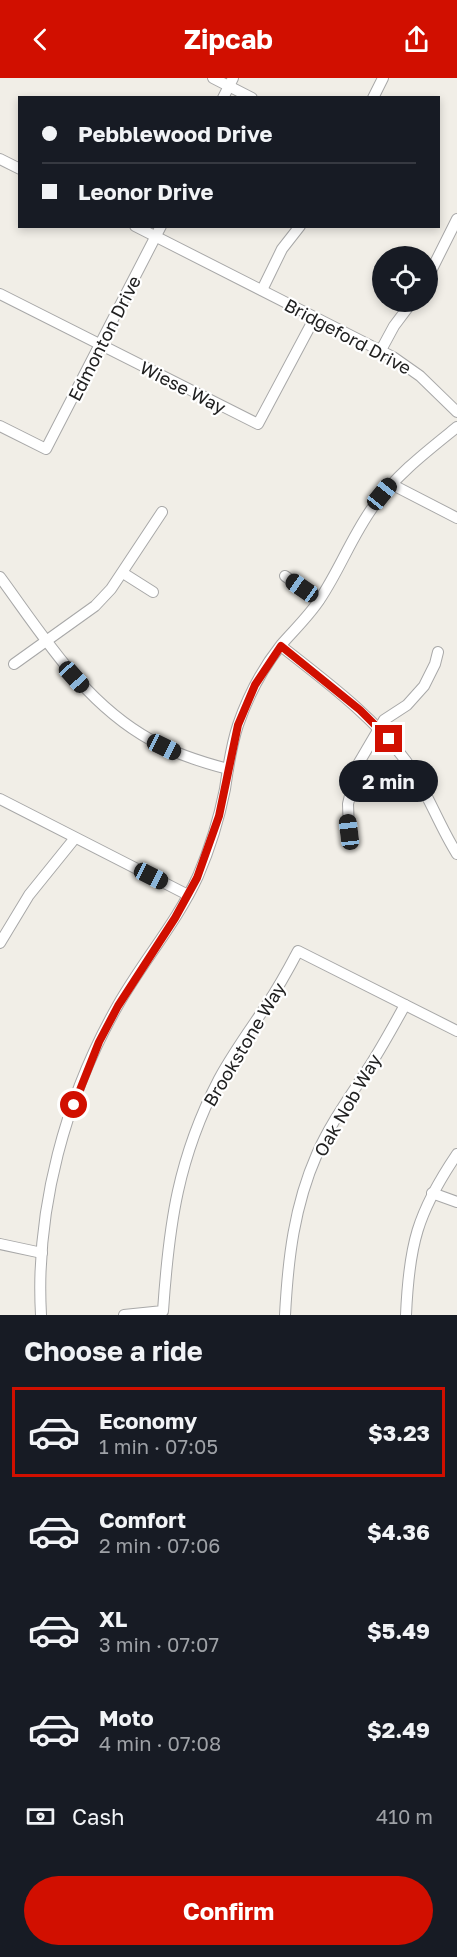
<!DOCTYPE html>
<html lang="en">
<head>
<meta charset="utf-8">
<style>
  :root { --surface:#171b24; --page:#20242c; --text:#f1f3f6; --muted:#9ea1a6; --line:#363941; --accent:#d10f00 }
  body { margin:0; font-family:"Golos Text",sans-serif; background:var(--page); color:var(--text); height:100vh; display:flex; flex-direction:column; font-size:22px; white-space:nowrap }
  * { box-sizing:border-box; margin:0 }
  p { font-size:20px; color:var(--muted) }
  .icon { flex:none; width:33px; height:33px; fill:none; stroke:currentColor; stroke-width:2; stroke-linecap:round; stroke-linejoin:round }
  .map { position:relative; height:1237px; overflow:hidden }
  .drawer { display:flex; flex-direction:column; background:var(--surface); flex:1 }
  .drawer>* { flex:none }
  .hud { position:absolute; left:18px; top:18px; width:422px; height:132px; border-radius:0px; box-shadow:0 3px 9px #0003; display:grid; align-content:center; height:132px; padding:0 24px; background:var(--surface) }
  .tools { position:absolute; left:372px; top:168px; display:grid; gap:12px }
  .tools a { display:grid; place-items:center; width:66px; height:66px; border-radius:50%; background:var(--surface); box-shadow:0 3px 9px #0003; font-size:30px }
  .end { position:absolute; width:27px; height:27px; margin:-14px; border:8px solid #d10f00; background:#fff; box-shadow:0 0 0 3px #fff }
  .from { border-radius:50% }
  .bubble { position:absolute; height:42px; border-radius:21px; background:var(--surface); box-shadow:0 3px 9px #0003; font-size:20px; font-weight:700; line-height:42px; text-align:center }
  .car { position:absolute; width:18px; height:36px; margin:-18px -9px; border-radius:8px; box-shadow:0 0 4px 2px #0007; background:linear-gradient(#222 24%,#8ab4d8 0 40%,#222 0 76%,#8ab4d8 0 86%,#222 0) }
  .hud b { display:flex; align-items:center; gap:21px; height:57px; font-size:22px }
  .hud b+b { border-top:2px solid var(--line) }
  .hud i { width:15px; height:15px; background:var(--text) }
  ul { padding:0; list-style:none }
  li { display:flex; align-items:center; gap:18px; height:90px; margin:0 12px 9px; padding:0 12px; border:3px solid transparent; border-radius:0px }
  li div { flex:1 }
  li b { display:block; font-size:22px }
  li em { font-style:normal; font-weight:700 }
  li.active { border-color:var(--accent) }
  li>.icon { width:54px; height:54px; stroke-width:1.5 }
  h2 { padding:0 24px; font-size:27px; line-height:72px }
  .pay { display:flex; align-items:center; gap:15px; height:66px; padding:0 24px; font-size:22px }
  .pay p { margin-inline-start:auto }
  .action { display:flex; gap:12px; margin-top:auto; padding:12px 24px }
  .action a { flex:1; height:69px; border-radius:36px; background:var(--accent); color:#fff; font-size:24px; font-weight:700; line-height:69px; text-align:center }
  header { display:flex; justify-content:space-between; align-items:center; height:78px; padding:0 24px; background:var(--accent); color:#fff; font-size:27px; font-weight:700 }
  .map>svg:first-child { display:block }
</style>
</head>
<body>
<header><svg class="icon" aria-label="back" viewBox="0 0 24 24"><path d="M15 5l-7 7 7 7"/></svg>Zipcab<svg class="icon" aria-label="share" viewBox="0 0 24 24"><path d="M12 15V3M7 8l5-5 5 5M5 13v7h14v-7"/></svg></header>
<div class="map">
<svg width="457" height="1237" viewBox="0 0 457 1237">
  <rect width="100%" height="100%" fill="#f1eee7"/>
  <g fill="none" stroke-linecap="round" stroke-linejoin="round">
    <!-- minor casing -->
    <g stroke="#a8a8a8" stroke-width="12">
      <g id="minor">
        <path d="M 213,0 L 252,20"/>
        <path d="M 223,20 L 233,0"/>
        <path d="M 373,20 L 383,0"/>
        <path d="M 0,81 L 20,91"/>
        <path d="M 135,148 L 393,279 L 420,298 L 457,334"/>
        <path d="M 428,199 L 457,141"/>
        <path d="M 262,212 L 282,171 L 300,148"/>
        <path d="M 0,216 L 258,346 L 315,239"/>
        <path d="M 381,272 L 394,248 L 412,224"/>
        <path d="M 0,348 L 46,371 L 161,148"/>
        <path d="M 391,406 L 457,440"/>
        <path d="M 123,495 L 153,514"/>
        <path d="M 285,498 L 319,522"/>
        <path d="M 0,499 C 44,559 84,625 151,662 C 175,676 201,684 228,691"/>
        <path d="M 281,568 C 325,603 372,637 406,683 C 427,712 438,746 457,776"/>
        <path d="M 14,586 L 95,528 L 111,511 L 162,434"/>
        <path d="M 0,721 L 188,817"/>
        <path d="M 349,754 L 348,726 L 357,688 L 384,642 L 407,627 L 424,608 L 435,586 L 438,574"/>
        <path d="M 0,865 L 29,817 L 75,760"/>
        <path d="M 432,1115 L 457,1124"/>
        <path d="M 0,1166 L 42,1175"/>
        <path d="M 41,1237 C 35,1131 66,1018 118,927 C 143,883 177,844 198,798 C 210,770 219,741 225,711 C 228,690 231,668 238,647 C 248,618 262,591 281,567 C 294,552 309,538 320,521 C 340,491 352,458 373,429 C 397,396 426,374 457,349"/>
        <path d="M 124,1237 L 163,1233 C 169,1145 178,1080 219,1001 C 233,975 250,952 266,928 C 278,910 288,892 298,873 L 457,953"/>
        <path d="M 285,1237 C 288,1181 294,1128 317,1076 C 331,1044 352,1016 371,986 C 383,967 394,947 405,927"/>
        <path d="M 406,1237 C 409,1167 417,1135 457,1076"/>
      </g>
    </g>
    <!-- minor -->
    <use href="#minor" stroke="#fff" stroke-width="10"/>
  </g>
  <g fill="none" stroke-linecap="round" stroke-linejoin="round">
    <!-- route -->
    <path stroke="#d10f00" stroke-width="8" d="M 74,1027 L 99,964 L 118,928 L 175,840 L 197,800 L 219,738 L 238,647 L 255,607 L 281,568 L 360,632 L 389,661"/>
  </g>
  <g text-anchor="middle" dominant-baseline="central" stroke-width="4.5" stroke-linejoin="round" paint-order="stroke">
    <!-- street labels -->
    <g font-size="18" fill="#212121" stroke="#fff">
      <text transform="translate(348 258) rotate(28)">Bridgeford Drive</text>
      <text transform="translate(104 260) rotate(-63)">Edmonton Drive</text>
      <text transform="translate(183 309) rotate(27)">Wiese Way</text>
      <text transform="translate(244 966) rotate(-59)">Brookstone Way</text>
      <text transform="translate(347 1027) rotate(-60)">Oak Nob Way</text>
    </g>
  </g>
</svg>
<div class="tools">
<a><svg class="icon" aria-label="locate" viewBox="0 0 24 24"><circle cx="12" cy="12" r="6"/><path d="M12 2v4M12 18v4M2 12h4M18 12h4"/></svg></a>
</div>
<i class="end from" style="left:74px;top:1027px"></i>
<i class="end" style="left:389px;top:661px"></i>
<div class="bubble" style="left:339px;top:682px;width:99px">2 min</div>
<i class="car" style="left:382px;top:416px;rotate:39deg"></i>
<i class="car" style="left:302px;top:510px;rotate:305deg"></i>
<i class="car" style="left:74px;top:599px;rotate:138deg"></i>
<i class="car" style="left:164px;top:669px;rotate:116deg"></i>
<i class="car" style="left:349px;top:754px;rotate:353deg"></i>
<i class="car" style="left:151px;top:798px;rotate:117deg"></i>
<div class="hud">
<b><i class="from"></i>Pebblewood Drive</b>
<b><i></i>Leonor Drive</b>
</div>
</div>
<section class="drawer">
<h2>Choose a ride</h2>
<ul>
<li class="active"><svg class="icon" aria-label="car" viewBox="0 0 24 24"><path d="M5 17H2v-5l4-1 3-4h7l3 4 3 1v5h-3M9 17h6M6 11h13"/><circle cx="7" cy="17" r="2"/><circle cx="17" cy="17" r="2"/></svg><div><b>Economy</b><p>1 min · 07:05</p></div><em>$3.23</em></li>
<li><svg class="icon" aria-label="car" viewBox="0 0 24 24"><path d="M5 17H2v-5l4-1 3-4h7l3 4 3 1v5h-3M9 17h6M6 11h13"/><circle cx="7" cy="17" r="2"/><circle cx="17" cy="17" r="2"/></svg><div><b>Comfort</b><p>2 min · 07:06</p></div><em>$4.36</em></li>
<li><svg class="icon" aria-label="car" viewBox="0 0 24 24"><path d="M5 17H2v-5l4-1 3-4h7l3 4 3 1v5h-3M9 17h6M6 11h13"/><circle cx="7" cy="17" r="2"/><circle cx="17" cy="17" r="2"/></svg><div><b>XL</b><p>3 min · 07:07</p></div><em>$5.49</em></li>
<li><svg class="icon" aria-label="car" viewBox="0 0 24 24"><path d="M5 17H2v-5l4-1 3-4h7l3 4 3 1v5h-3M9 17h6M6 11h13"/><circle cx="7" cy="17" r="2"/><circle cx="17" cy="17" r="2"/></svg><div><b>Moto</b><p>4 min · 07:08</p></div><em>$2.49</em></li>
</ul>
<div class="pay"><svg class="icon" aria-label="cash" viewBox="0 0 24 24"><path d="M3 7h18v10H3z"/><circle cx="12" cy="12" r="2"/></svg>Cash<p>410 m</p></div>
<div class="action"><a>Confirm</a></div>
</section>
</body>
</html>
